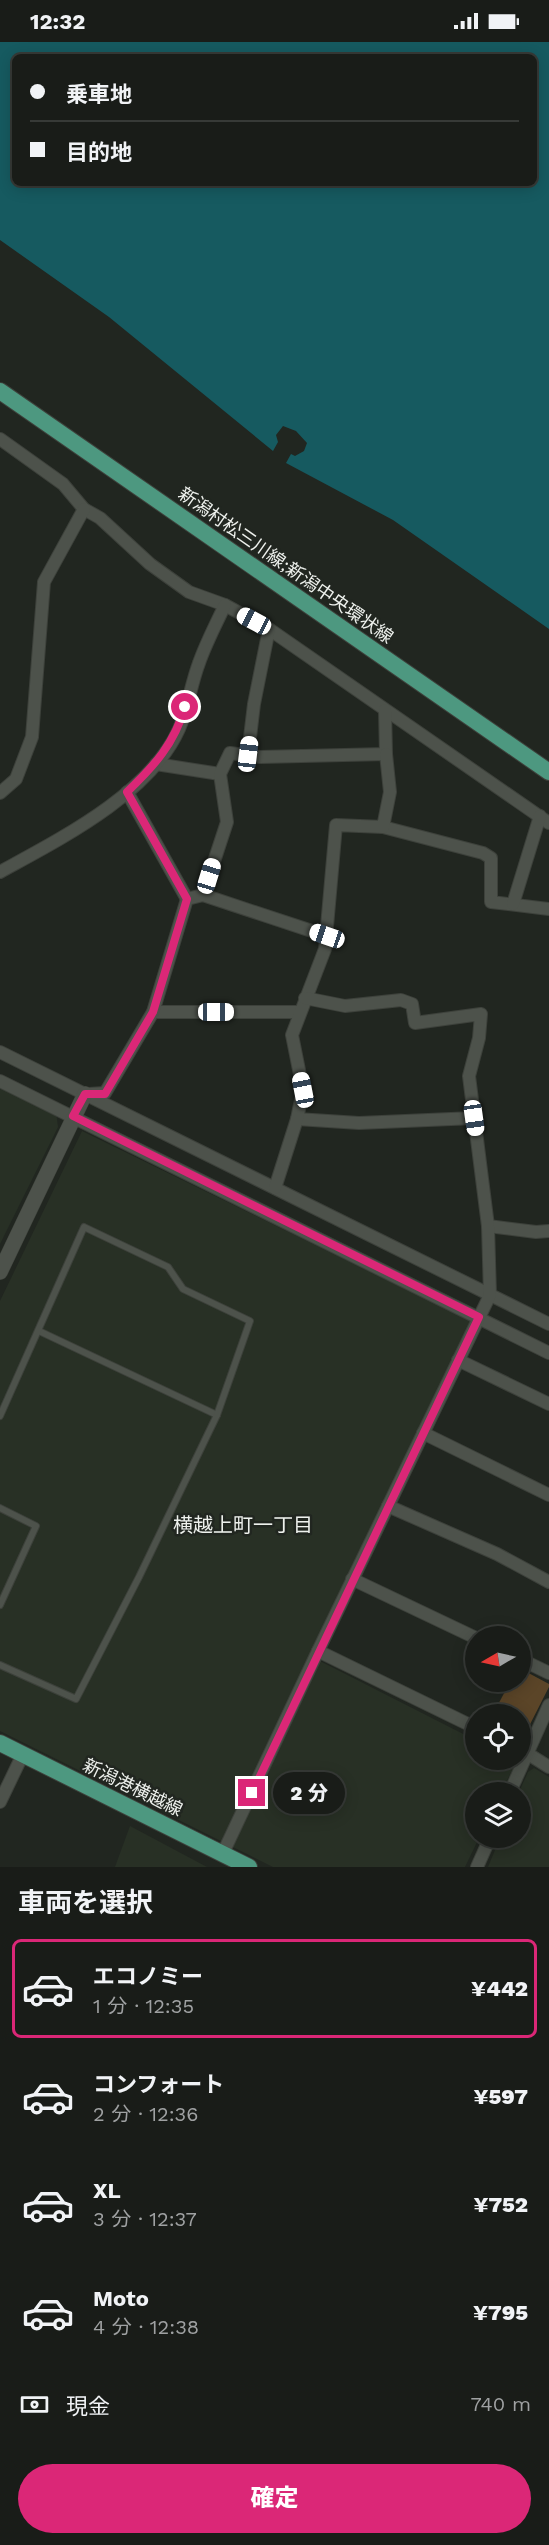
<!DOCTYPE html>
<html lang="ja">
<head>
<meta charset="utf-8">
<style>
  :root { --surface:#191c18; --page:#262925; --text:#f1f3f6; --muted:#9fa1a2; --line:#373a37; --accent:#db2777 }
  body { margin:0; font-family:"Work Sans","Noto Sans JP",sans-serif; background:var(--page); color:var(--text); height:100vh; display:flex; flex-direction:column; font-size:22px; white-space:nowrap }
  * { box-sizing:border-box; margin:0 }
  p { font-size:20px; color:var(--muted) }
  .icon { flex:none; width:33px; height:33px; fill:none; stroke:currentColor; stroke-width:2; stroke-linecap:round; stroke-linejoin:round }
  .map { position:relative; height:1825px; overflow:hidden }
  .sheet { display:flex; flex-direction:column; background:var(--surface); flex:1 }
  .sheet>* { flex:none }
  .guide { position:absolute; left:12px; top:12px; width:525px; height:132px; border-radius:9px; box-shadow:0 3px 15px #0003,0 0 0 2px var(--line); display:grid; align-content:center; height:132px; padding:0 18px; background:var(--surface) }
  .needle { width:39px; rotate:261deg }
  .fabs { position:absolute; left:465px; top:1584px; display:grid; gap:12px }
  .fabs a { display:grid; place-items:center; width:66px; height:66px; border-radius:50%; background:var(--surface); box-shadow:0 3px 15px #0003,0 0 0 2px var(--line); font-size:30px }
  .end { position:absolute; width:27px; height:27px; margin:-14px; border:8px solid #db2777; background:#fff; box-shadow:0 0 0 3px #fff }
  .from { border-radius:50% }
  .bubble { position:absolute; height:42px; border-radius:21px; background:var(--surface); box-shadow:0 3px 15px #0003,0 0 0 2px var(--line); font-size:20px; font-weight:800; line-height:42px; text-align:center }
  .car { position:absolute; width:18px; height:36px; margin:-18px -9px; border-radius:8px; box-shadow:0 0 4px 2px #0007; background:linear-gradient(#fff 24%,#345 0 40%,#fff 0 76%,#345 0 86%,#fff 0) }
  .guide b { display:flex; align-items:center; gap:21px; height:57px; font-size:22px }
  .guide b+b { border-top:2px solid var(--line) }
  .guide i { width:15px; height:15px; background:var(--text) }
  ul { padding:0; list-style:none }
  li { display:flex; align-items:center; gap:18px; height:99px; margin:0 12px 9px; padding:0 6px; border:3px solid transparent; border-radius:9px }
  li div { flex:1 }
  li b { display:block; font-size:22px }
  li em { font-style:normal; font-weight:800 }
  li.selected { border-color:var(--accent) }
  li>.icon { width:54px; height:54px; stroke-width:1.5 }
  h2 { padding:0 18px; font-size:27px; line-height:72px }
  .pay { display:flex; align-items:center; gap:15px; height:66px; padding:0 18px; font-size:22px }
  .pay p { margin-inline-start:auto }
  .button { display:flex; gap:12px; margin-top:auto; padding:12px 18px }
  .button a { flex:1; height:69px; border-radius:36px; background:var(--accent); color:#fff; font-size:24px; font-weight:800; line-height:69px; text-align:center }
  .status { display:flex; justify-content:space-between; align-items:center; height:42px; padding:0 30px; background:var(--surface); direction:ltr }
  .status svg { height:16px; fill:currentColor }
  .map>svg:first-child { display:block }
</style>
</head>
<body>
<div class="status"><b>12:32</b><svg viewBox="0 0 49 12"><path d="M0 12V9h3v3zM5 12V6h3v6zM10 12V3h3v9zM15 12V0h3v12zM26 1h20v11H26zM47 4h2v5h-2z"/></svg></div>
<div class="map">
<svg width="549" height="1825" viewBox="0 0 549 1825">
  <rect width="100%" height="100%" fill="#212620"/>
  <!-- built -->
  <g fill="#283025">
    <path d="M 0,1043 L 56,1070 L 58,1085 L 0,1202 Z"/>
    <path d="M 82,1089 L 473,1280 L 310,1614 L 475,1698 L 476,1718 L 517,1719 L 501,1750 L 476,1750 L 476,1796 L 479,1796 L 465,1825 L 273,1825 L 0,1689 L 0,1259 Z"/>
    <path d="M 534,1726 L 549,1735 L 549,1825 L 488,1825 L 500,1796 L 520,1796 L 519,1750 L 528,1730 Z"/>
    <path d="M 130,1784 L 207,1825 L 115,1825 Z"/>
  </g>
  <!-- green -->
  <path fill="#5b4528" d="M 521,1627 L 549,1642 L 549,1645 L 521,1700 L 520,1672 L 493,1672 L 510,1640 L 520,1640 Z"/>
  <!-- water -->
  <path fill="#165a60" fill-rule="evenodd" d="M 0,0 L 549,0 L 549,587 L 393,478 L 286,421 L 291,412 L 295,414 L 304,409 L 307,401 L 296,389 L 283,384 L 276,393 L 278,400 L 273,409 L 109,275 L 0,198 ZM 15,15 L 534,15 L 534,141 L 15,141 Z"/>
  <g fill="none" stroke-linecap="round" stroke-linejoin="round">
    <!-- service casing -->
    <g stroke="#3d413b" stroke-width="8">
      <g id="service">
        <path d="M 39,1289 L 217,1373"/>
        <path d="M 0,1374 L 84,1185 L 168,1225 L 183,1247 L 250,1279 L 217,1373 L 139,1535 L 76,1657 L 0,1623"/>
        <path d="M 0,1466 L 36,1484 L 0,1563"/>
      </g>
    </g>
    <!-- minor casing -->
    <g stroke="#3d413b" stroke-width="14">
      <g id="minor">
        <path d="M 0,397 L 63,442 L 84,467 L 100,476 L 150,522 L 189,550 L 225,563 L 269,587 L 549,781"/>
        <path d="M 248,712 L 254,662 L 269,587"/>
        <path d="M 156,722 L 220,732"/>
        <path d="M 127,750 L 187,857"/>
        <path d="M 0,751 L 16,737 L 32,695 L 44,540 L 84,467"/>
        <path d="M 383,785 L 483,811 L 491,816 L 491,860 L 549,867"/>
        <path d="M 0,830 C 60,797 150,752 179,687 C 188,666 191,642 199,621 C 206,601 216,582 225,563"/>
        <path d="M 203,853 L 327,894"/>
        <path d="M 513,862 L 540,774"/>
        <path d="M 153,970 L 300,970"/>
        <path d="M 0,1010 L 549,1282"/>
        <path d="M 0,1039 L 549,1311"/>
        <path d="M 89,1052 L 105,1051 L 153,970 L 187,857 L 203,853 L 227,780 L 220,732 L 230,711 L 260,715 L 386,712 L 385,668"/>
        <path d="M 297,1077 L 359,1081 L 474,1076"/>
        <path d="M 275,1146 L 297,1077 L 303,1048 L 292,993 L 325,907 L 336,783 L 383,785 L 390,750 L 386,712"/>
        <path d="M 488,1184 L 536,1190 L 549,1189"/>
        <path d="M 458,1318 L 549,1362"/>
        <path d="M 423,1391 L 549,1453"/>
        <path d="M 388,1464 L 497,1512 L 549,1540"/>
        <path d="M 352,1537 L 476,1596"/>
        <path d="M 318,1609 L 476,1686"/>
        <path d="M 520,1617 L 549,1631"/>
        <path d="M 522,1708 L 549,1725"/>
        <path d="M 510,1750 L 549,1663"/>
        <path d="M 0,1760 L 23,1712"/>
        <path d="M 223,1811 L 318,1609 L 490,1253 L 488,1184 L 469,1034 L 479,996 L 481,972 L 415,981 L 412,962 L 401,958 L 345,964 L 305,956"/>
        <path d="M 477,1825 L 490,1796"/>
      </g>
    </g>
    <!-- tertiary casing -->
    <g stroke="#3d413b" stroke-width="16">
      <path id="tertiary" d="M 0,1230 L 85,1052"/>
    </g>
    <!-- primary casing -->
    <g stroke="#3d413b" stroke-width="18">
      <g id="primary">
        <path d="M 0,349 L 549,730"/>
        <path d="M 0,1701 L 249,1825"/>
      </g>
    </g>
    <!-- service -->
    <use href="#service" stroke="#4d524b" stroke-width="6"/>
    <!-- minor -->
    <use href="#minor" stroke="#4d524b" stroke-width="12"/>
    <!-- tertiary -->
    <use href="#tertiary" stroke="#4d524b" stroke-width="15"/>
    <!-- primary -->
    <use href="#primary" stroke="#4d9880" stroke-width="16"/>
  </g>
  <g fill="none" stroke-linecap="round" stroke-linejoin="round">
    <!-- route -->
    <path stroke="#db2777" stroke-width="8" d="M 185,665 C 174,702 155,723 127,750 L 187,857 L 153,970 L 105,1052 L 85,1052 L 73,1074 L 479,1275 L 252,1751"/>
  </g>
  <g text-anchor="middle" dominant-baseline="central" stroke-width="5" stroke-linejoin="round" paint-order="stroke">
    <!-- street labels -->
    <g font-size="18" fill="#eef1ed" stroke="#212620">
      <text transform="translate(286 523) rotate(35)">新潟村松三川線;新潟中央環状線</text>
      <text transform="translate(133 1745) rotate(26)">新潟港横越線</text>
    </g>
    <!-- neighbourhood labels -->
    <g font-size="20" fill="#eef1ed" stroke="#212620">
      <text x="243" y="1483">横越上町一丁目</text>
    </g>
  </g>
</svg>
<div class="fabs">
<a><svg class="needle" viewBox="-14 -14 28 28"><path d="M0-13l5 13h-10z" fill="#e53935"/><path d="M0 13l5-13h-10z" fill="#9fa1a2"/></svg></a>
<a><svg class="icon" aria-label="locate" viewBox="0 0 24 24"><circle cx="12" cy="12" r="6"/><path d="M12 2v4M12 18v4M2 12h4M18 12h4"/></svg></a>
<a><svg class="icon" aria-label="layers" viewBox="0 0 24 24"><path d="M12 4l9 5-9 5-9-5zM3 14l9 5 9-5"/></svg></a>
</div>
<i class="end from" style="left:185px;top:665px"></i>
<i class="end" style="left:252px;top:1751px"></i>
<div class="bubble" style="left:273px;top:1730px;width:72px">2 分</div>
<i class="car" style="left:254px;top:579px;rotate:298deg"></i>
<i class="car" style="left:248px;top:712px;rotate:7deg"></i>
<i class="car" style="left:209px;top:834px;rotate:17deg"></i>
<i class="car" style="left:327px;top:894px;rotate:289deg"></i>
<i class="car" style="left:216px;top:970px;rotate:90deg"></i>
<i class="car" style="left:303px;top:1048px;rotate:349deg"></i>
<i class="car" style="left:474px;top:1076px;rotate:172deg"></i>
<div class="guide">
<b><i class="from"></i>乗車地</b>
<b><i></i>目的地</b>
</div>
</div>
<section class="sheet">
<h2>車両を選択</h2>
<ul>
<li class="selected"><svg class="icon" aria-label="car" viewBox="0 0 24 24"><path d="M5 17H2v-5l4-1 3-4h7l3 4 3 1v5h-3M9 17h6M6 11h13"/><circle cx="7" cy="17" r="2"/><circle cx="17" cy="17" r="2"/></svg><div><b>エコノミー</b><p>1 分 · 12:35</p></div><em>¥442</em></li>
<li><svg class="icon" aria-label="car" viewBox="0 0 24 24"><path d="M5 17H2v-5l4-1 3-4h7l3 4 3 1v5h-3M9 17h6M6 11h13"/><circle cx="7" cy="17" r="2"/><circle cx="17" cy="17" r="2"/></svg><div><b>コンフォート</b><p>2 分 · 12:36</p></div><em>¥597</em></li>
<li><svg class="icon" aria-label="car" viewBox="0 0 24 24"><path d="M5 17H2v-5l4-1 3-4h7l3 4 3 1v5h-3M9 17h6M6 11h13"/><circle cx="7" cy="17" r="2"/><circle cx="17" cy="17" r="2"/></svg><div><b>XL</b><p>3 分 · 12:37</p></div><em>¥752</em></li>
<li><svg class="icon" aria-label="car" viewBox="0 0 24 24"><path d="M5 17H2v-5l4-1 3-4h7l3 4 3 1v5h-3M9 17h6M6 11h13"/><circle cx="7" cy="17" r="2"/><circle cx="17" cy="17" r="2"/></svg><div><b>Moto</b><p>4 分 · 12:38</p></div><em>¥795</em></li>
</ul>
<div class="pay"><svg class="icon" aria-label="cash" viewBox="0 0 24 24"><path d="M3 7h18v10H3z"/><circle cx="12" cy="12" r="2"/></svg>現金<p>740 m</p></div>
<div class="button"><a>確定</a></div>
</section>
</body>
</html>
